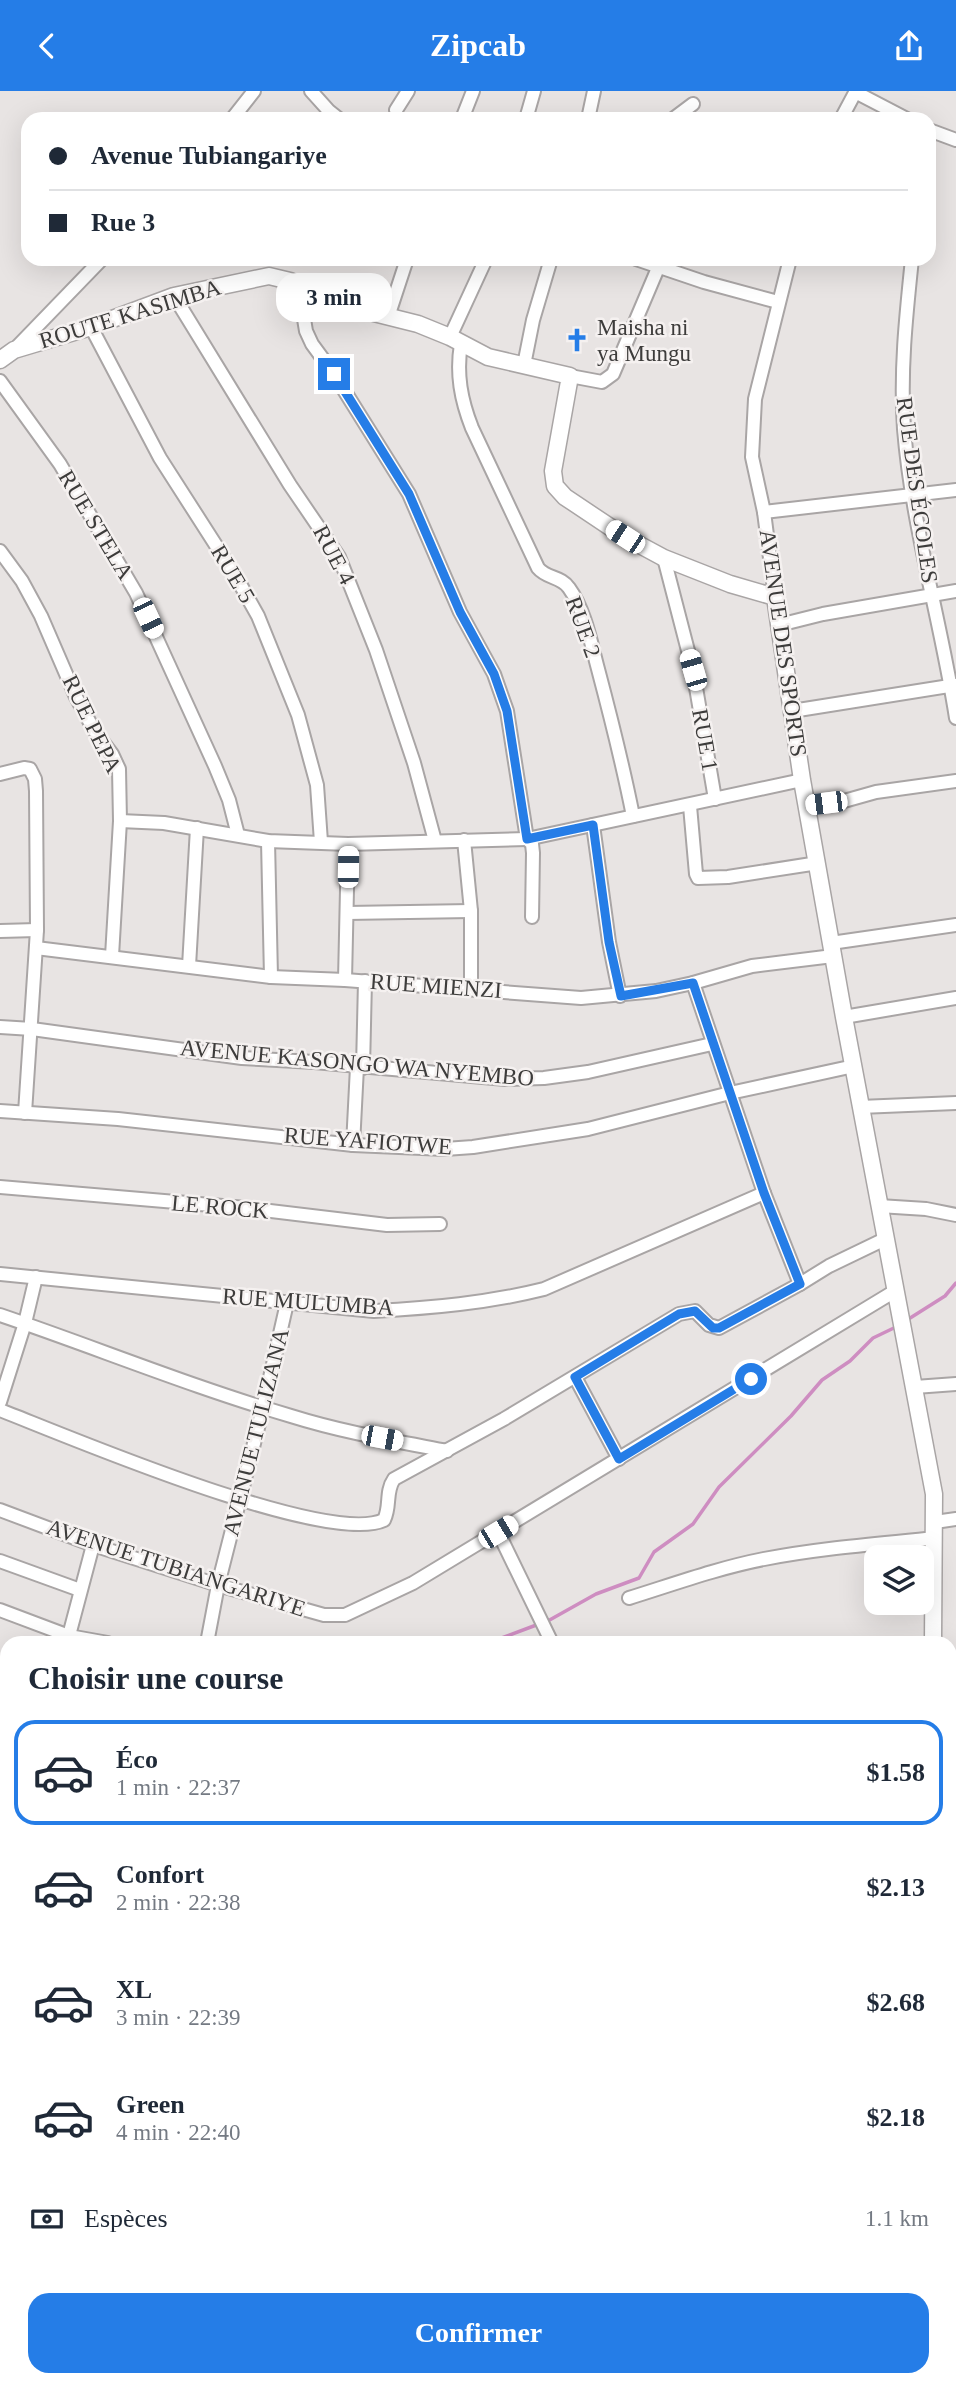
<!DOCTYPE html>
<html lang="fr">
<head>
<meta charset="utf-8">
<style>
  :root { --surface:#fff; --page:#f6f6f7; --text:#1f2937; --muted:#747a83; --line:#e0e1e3; --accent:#257de7 }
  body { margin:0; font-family:"Times New Roman",serif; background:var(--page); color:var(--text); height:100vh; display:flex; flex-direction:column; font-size:26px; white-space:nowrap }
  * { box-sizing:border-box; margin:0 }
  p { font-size:23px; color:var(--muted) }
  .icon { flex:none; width:38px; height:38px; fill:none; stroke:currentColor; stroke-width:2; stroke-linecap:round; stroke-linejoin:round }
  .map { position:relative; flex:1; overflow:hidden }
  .panel { position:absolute; left:0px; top:1545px; width:957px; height:751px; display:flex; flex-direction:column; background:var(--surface); border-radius:21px 21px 0 0; box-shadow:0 7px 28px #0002 }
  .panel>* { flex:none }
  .guide { position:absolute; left:21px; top:21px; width:915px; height:154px; border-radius:21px; box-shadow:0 7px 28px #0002; display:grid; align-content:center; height:154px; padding:0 28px; background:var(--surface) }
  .buttons { position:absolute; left:864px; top:1454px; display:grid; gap:14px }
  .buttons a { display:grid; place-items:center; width:70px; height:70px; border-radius:14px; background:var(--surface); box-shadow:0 7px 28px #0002; font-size:35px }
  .end { position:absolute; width:32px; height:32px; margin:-16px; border:9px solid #257de7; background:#fff; box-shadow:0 0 0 4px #fff }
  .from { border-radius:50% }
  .bubble { position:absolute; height:49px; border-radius:21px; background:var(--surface); box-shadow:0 7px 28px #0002; font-size:23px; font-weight:600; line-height:49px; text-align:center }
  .car { position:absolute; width:21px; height:42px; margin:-21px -10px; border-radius:9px; box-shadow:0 0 5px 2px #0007; background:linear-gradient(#fff 24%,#345 0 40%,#fff 0 76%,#345 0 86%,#fff 0) }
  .guide b { display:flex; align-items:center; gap:24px; height:66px; font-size:26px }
  .guide b+b { border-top:2px solid var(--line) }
  .guide i { width:18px; height:18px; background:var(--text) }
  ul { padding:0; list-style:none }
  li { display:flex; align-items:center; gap:21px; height:105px; margin:0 14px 10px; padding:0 14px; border:4px solid transparent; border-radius:21px }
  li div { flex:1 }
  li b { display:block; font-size:26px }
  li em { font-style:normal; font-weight:600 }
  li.active { border-color:var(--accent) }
  li>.icon { width:63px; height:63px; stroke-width:1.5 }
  h2 { padding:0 28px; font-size:32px; line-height:84px }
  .pay { display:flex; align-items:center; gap:18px; height:77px; padding:0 28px; font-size:26px }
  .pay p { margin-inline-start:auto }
  .primary-button { display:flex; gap:14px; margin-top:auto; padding:14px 28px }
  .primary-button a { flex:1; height:80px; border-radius:21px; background:var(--accent); color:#fff; font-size:28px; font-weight:600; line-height:80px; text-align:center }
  header { display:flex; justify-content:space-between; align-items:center; height:91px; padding:0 28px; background:var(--accent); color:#fff; font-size:32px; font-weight:600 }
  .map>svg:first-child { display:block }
</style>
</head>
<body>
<header><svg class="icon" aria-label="back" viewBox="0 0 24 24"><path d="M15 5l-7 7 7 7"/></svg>Zipcab<svg class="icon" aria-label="share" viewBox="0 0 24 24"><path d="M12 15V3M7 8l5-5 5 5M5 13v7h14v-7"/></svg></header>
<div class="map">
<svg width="956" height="2295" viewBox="0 0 956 2295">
  <rect width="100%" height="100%" fill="#e8e4e3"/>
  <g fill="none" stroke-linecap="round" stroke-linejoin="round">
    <!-- stream -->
    <g stroke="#ce8dc1" stroke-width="3.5">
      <path d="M 907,1229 L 945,1205 L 956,1192"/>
      <path d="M 546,1531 L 596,1503 L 639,1487 L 654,1461 L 693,1433 L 719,1396 L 791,1325 L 822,1289 L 850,1270 L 873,1247 L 898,1235"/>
      <path d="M 488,1552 L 539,1533"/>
    </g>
    <!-- street casing -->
    <g stroke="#a9a5a5" stroke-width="16">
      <g id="street">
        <path d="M 311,0 L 329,20 L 339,28"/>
        <path d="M 855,1 L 907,28"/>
        <path d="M 396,19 L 408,0"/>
        <path d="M 232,28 L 254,0"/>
        <path d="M 462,28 L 473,0"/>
        <path d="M 526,28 L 534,0"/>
        <path d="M 588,28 L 594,0"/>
        <path d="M 673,28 L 693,13"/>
        <path d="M 841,28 L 856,0"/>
        <path d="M 929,39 L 956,49"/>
        <path d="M 636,168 L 704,191 L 778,211"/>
        <path d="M 912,168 C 906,225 900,281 904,338 C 912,436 941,530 956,627"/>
        <path d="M 308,200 L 304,228 L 306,240 L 312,253 L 334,283 L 409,403 L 460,521 L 494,583 L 507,620 L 527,748 L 532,753 L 533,762 L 532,826"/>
        <path d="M 174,205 L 290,394 L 339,466 L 376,559 L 414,672 L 435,750"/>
        <path d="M 388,226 L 407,168"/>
        <path d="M 91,236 L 160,367 L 235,484 L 258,525 L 298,624 L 317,694 L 321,751"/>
        <path d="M 450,246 L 486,168"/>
        <path d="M 461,253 C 456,283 461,309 472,337 L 538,477 C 547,488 561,485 569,497 C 585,519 591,552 598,578 C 611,627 623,675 633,725"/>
        <path d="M 14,259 L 102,168"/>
        <path d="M 524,274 L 533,229 L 551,168"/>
        <path d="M 570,285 L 602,291 L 613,283 L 658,177"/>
        <path d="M 0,290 L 60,373 L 136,502 L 215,675 L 229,709 L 238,744"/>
        <path d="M 764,421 L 956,399"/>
        <path d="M 0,460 L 22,490 L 41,525 L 76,606 L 94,639 L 112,663 L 119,678 L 120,730 L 112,865"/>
        <path d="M 664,467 L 693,579 L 715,708"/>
        <path d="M 775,506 L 764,421 L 752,366 L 755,308 L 790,168"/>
        <path d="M 779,534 L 823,523 L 956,500"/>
        <path d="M 792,620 L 956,594"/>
        <path d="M 0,683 L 24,677 L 30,678 L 35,688 L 36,700 L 37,839 L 25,1022"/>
        <path d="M 690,715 L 696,783 L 698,787 L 728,786 L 818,772"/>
        <path d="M 808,715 L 844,710 L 876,701 L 956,690"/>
        <path d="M 120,730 L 164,732 L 268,750 L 348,753 L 527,748 L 802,689"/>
        <path d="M 593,734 L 609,851 L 620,905"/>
        <path d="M 464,749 L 471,820 L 471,898"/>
        <path d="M 268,750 L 271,886"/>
        <path d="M 347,822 L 471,820"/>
        <path d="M 0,840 L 37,839"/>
        <path d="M 831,852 L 956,834"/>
        <path d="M 36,857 L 271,886 L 345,889 L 581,907 L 656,900 L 693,892 L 752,875 L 833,865"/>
        <path d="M 189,875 L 197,737"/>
        <path d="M 345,889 L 348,753"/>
        <path d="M 693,892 L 764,1102 L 800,1193 L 829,1175 L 885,1148"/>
        <path d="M 844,926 L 956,907"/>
        <path d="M 0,936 L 32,938 L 242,967 L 314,971 L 505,988 L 544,987 L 588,981 L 712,953"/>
        <path d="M 363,977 L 365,890"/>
        <path d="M 860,1016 L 956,1012"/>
        <path d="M 0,1020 L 118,1028 L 353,1054 L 445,1058 L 473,1056 L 588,1038 L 730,1002 L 854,975"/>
        <path d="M 353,1054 L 357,976"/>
        <path d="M 0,1096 L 246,1117 L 387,1134 L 440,1133"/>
        <path d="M 879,1115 L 926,1118 L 956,1124"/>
        <path d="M 0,1183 L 374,1220 C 431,1217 488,1212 544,1198 L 764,1102"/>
        <path d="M 0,1224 C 97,1257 192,1296 291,1325 C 342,1341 395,1350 447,1360"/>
        <path d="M 575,1286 L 619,1368"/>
        <path d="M 915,1296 L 956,1293"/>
        <path d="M 0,1311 L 25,1232 L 36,1186"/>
        <path d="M 0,1319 C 67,1345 327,1456 384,1429 C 391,1415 385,1401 394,1388 L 504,1328 L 679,1223 L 695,1220 L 709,1234 L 719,1237 L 800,1193"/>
        <path d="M 0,1419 L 93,1454 L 218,1494 L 324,1524 L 345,1524 L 413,1492 L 895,1200"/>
        <path d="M 935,1431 L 956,1428"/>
        <path d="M 498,1441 L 552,1552"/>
        <path d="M 0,1470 L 80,1499"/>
        <path d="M 629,1507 C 674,1493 718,1477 764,1468 C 820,1457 878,1453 935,1447"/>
        <path d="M 0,1519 L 69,1545 L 108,1552"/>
        <path d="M 67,1552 L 93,1454"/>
        <path d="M 207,1552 L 218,1494 L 263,1317 L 287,1212"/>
        <path d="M 0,1633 L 7,1636"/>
        <path d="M 0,1736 L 7,1738"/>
        <path d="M 0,1841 L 7,1838"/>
        <path d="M 0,1966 L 7,1962"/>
        <path d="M 950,2038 L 956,2038"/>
        <path d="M 0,2061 L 7,2073"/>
        <path d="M 0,2124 L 7,2119"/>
        <path d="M 0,2199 L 7,2193"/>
        <path d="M 950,2208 L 956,2210"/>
        <path d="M 147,2289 L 150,2295"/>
        <path d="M 609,2289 L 613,2295"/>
        <path d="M 78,2295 L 86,2289"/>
        <path d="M 328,2295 L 335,2289"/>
        <path d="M 478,2295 L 489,2289"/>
        <path d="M 770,2295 L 781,2289"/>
      </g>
    </g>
    <!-- secondary casing -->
    <g stroke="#a9a5a5" stroke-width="19">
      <g id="secondary">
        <path d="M 0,269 L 14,259 L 91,236 L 174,205 L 269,185 L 290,190 L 346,215 L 418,233 L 450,246 L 488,266 L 570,285 L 553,380 L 555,395 L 565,406 L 625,446 L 664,467 L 730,493 L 775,506 L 802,689 L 844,926 L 934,1403 L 933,1552"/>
        <path d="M 950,1832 L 956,1859"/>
      </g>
    </g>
    <!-- street -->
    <use href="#street" stroke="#fff" stroke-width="12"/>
    <!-- secondary -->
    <use href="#secondary" stroke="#fff" stroke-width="16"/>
  </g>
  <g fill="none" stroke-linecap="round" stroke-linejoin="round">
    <!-- route -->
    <path stroke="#257de7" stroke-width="9" d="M 334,283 L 409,403 L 460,521 L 494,583 L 507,620 L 527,748 L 593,734 L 609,851 L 621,905 L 693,892 L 764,1102 L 800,1193 L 719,1237 L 713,1237 L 695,1220 L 679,1223 L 575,1286 L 619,1368 L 751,1288"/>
  </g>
  <!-- icons -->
  <defs>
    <g id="church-bare" transform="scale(1.89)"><path d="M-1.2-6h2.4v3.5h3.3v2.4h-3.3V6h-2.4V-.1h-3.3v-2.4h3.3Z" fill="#257de7" stroke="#f5f1f0" stroke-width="2.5" paint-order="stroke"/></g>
  </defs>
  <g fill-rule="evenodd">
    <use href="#church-bare" x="577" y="249"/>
  </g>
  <g text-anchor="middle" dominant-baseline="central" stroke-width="5" stroke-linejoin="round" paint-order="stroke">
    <!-- street labels -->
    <g font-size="23" fill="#3d3c3b" stroke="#f5f1f0">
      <text transform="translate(130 223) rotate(-17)">ROUTE KASIMBA</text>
      <text transform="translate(917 399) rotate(82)">RUE DES ÉCOLES</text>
      <text transform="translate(96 434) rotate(59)">RUE STELA</text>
      <text transform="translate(334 464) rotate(62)">RUE 4</text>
      <text transform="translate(233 483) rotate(59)">RUE 5</text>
      <text transform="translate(583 536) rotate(70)">RUE 2</text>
      <text transform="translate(783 552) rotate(82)">AVENUE DES SPORTS</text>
      <text transform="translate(92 633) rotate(64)">RUE PEPA</text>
      <text transform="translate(705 649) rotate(80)">RUE 1</text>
      <text transform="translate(436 895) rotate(4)">RUE MIENZI</text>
      <text transform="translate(357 972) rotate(5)">AVENUE KASONGO WA NYEMBO</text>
      <text transform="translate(368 1050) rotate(4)">RUE YAFIOTWE</text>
      <text transform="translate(220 1116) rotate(5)">LE ROCK</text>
      <text transform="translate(308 1211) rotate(4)">RUE MULUMBA</text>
      <text transform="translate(256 1341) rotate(-76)">AVENUE TULIZANA</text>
      <text transform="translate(176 1477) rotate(18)">AVENUE TUBIANGARIYE</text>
    </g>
    <!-- poi labels -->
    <g font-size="23" fill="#3d3c3b" stroke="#f5f1f0" text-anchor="start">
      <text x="597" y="236">Maisha ni<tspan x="597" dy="26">ya Mungu</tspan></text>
    </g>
  </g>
</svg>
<div class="buttons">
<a><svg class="icon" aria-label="layers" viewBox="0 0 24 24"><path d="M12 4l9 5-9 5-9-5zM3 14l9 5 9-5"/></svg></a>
</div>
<i class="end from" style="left:751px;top:1288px"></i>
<i class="end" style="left:334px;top:283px"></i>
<div class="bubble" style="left:276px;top:182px;width:116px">3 min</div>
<i class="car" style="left:625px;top:446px;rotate:303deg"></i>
<i class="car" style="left:148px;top:527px;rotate:155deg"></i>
<i class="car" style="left:693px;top:579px;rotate:344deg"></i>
<i class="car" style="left:826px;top:712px;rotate:263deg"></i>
<i class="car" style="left:348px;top:776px;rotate:1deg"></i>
<i class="car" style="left:382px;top:1347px;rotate:101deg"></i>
<i class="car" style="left:498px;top:1441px;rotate:59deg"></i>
<div class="guide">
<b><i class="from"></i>Avenue Tubiangariye</b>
<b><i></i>Rue 3</b>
</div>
<section class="panel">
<h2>Choisir une course</h2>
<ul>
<li class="active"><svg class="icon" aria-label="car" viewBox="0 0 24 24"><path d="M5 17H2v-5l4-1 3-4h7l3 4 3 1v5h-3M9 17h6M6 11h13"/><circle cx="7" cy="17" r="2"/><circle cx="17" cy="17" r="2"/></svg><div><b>Éco</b><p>1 min · 22:37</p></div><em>$1.58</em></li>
<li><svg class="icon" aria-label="car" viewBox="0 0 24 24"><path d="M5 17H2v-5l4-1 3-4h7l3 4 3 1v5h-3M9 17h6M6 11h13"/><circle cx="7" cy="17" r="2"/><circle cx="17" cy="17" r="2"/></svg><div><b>Confort</b><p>2 min · 22:38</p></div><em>$2.13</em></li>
<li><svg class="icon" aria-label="car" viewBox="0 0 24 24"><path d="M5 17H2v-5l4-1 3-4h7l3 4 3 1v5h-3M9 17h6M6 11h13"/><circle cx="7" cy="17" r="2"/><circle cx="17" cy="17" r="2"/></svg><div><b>XL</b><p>3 min · 22:39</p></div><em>$2.68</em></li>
<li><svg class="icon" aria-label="car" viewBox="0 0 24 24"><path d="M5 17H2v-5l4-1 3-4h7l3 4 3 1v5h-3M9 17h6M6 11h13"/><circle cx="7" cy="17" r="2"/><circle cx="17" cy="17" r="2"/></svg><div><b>Green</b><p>4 min · 22:40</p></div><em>$2.18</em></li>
</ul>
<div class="pay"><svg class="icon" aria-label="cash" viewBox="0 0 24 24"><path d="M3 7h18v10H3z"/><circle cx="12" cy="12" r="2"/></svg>Espèces<p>1.1 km</p></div>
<div class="primary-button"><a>Confirmer</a></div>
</section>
</div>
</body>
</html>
